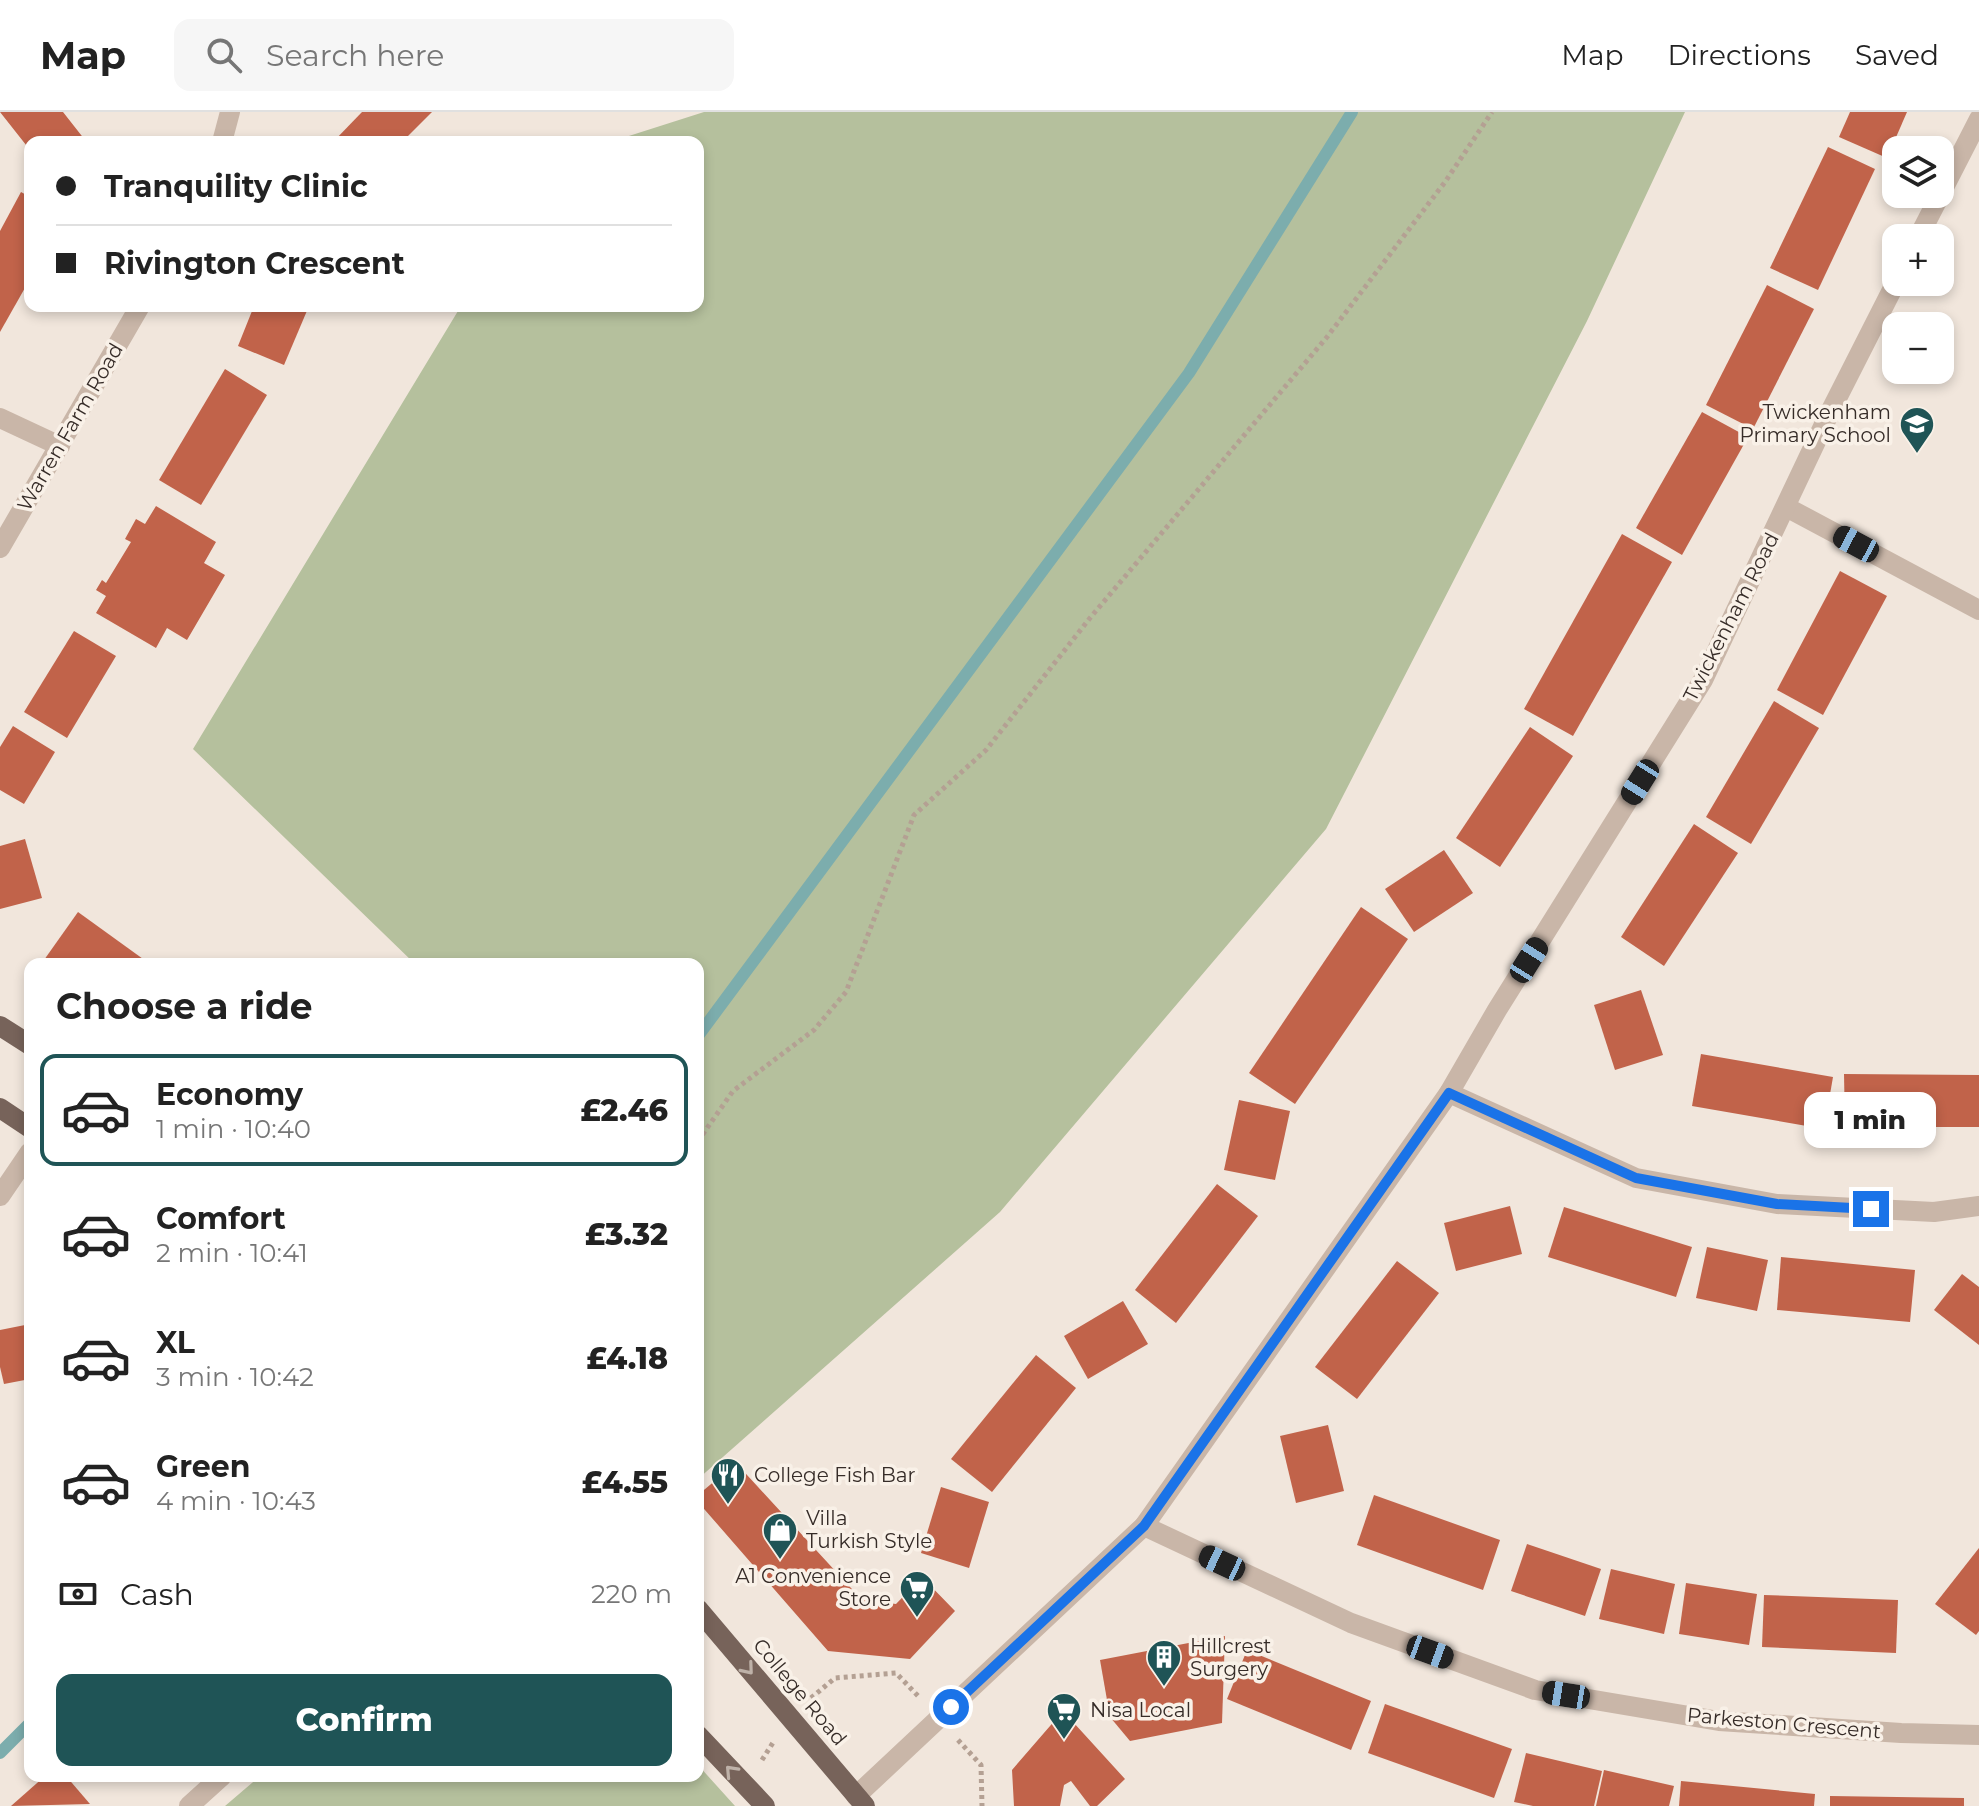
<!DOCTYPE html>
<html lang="en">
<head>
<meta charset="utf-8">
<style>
  :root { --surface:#fff; --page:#f6f6f6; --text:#222; --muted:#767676; --line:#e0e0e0; --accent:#1f5456 }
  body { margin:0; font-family:Montserrat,sans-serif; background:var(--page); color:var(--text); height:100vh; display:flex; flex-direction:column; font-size:30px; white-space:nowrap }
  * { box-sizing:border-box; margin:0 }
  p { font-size:26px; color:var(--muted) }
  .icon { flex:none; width:44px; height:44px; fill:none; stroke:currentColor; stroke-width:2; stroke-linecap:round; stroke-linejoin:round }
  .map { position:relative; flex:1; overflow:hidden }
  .details { position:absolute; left:24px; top:846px; width:680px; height:824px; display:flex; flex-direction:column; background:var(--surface); border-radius:16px; box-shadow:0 4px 12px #0003 }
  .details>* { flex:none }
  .banner { position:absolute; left:24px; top:24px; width:680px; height:176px; border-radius:16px; box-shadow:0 4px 12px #0003; display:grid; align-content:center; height:176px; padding:0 32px; background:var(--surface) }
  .tools { position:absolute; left:1882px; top:24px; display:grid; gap:16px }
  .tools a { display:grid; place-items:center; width:72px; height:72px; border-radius:16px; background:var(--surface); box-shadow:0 4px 12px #0003; font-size:40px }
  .end { position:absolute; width:36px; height:36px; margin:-18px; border:10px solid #1a73e8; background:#fff; box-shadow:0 0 0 4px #fff }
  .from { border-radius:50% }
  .bubble { position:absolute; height:56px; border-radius:16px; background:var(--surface); box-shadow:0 4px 12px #0003; font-size:26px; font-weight:800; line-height:56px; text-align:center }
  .car { position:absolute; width:24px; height:48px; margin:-24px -12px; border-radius:10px; box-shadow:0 0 6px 2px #0007; background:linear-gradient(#222 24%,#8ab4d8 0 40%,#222 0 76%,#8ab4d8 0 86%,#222 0) }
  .banner b { display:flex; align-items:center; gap:28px; height:76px; font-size:30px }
  .banner b+b { border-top:2px solid var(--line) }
  .banner i { width:20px; height:20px; background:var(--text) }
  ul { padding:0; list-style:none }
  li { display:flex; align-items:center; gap:24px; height:112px; margin:0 16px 12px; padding:0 16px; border:4px solid transparent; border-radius:16px }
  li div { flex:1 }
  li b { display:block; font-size:30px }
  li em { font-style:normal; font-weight:800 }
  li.current { border-color:var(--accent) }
  li>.icon { width:72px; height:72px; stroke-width:1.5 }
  h2 { padding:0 32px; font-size:36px; line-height:96px }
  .pay { display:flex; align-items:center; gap:20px; height:88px; padding:0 32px; font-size:30px }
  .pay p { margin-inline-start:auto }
  .button { display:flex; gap:16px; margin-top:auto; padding:16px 32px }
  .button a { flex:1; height:92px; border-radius:16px; background:var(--accent); color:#fff; font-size:32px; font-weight:800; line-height:92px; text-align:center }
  header { display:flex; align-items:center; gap:48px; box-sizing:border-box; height:112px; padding:0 40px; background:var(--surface); border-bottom:2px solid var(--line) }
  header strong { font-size:38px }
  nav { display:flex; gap:44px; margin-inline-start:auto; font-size:28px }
  .search { width:560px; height:72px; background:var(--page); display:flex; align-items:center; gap:20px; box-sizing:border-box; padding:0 28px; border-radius:16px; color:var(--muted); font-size:30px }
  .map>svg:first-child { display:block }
</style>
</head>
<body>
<header>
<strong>Map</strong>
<div class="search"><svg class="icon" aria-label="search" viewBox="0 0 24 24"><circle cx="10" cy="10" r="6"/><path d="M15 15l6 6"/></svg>Search here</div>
<nav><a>Map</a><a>Directions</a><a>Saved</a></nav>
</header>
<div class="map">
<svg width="1979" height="1694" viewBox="0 0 1979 1694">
  <rect width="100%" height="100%" fill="#f1e6dc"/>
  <!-- green -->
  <g fill="#b5c09d">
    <path d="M 704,0 L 1685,0 L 1587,209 L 1326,717 L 1000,1100 L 698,1367 L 698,852 L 415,852 L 193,637 L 461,194 L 698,194 L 698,30 L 610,30 Z"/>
    <path d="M 698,1653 L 735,1694 L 225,1694 L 260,1664 L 698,1664 Z"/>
  </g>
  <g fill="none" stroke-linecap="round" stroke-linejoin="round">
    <!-- stream -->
    <g stroke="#7cadad" stroke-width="12">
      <path d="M 698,924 L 1189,261 L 1352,0"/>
      <path d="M 0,1641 L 30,1611"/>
    </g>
  </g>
  <!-- building -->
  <g fill="#c1634a">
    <path d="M 0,0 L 63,0 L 85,28 L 82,30 L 30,30 L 30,38 Z"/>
    <path d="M 362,0 L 432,0 L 402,30 L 333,30 Z"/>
    <path d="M 1850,0 L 1907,0 L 1887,46 L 1839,25 Z"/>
    <path d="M 1828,35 L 1875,57 L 1818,178 L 1770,156 Z"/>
    <path d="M 21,80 L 30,85 L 30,167 L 0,220 L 0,119 Z"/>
    <path d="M 1767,173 L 1814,197 L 1753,317 L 1706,293 Z"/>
    <path d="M 254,194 L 309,194 L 284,253 L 238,234 Z"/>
    <path d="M 225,257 L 267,283 L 201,393 L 159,368 Z"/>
    <path d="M 1702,300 L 1748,325 L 1682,443 L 1636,416 Z"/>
    <path d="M 156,394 L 216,430 L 204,451 L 225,463 L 187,528 L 167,516 L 156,536 L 96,501 L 106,484 L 96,478 L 102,468 L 106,471 L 131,430 L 125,427 L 136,407 L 145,412 Z"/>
    <path d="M 1622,422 L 1672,450 L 1573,624 L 1524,597 Z"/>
    <path d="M 1840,459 L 1887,484 L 1823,603 L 1777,578 Z"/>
    <path d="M 74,519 L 116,544 L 67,626 L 24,600 Z"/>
    <path d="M 1774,589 L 1819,616 L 1751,732 L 1706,705 Z"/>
    <path d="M 13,614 L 55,640 L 24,692 L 0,678 L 0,635 Z"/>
    <path d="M 1530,615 L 1573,644 L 1500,755 L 1456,726 Z"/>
    <path d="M 1694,712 L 1738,741 L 1664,854 L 1621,825 Z"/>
    <path d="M 25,727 L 42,786 L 0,797 L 0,734 Z"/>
    <path d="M 1444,738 L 1473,781 L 1414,820 L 1385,777 Z"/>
    <path d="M 1361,795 L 1408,827 L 1295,992 L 1249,961 Z"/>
    <path d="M 78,800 L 150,852 L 51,852 L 44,848 Z"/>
    <path d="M 1641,878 L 1663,943 L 1615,958 L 1594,893 Z"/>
    <path d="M 1701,942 L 1833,965 L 1824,1017 L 1692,994 Z"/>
    <path d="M 1844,962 L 1979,963 L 1979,1015 L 1845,1015 Z"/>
    <path d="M 1239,988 L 1290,999 L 1275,1068 L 1224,1058 Z"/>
    <path d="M 1217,1072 L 1258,1104 L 1176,1211 L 1135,1178 Z"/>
    <path d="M 1510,1094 L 1522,1142 L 1456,1159 L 1444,1111 Z"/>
    <path d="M 1564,1095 L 1692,1135 L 1676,1185 L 1548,1145 Z"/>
    <path d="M 1707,1135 L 1768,1148 L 1757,1199 L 1696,1186 Z"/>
    <path d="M 1781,1145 L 1915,1158 L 1910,1210 L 1777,1198 Z"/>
    <path d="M 1397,1149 L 1439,1181 L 1357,1287 L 1315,1255 Z"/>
    <path d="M 1962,1162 L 1979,1175 L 1979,1233 L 1934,1198 Z"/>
    <path d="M 1123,1189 L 1148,1232 L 1088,1267 L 1064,1224 Z"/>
    <path d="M 30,1212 L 30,1267 L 4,1272 L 0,1255 L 0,1218 Z"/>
    <path d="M 1036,1243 L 1076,1276 L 992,1380 L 951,1347 Z"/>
    <path d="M 1328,1313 L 1344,1379 L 1296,1391 L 1280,1324 Z"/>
    <path d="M 736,1351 L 862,1488 L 896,1492 L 922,1465 L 955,1499 L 910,1547 L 828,1539 L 698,1390 L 698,1383 Z"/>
    <path d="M 941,1375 L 989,1390 L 969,1456 L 921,1441 Z"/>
    <path d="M 1374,1383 L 1500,1428 L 1483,1478 L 1357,1433 Z"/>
    <path d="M 1527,1432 L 1601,1457 L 1585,1504 L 1511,1479 Z"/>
    <path d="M 1979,1436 L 1979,1519 L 1976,1523 L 1935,1492 Z"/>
    <path d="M 1611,1457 L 1675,1472 L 1664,1522 L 1599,1507 Z"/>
    <path d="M 1686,1471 L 1757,1482 L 1749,1533 L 1679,1522 Z"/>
    <path d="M 1764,1483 L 1898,1488 L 1896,1541 L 1762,1535 Z"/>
    <path d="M 1225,1524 L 1222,1611 L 1130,1629 L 1110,1605 L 1100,1548 Z"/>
    <path d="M 1247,1538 L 1371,1589 L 1351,1638 L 1227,1587 Z"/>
    <path d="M 1385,1592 L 1512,1637 L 1494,1686 L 1368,1641 Z"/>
    <path d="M 1063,1599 L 1125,1667 L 1097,1694 L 1090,1694 L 1071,1669 L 1064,1673 L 1060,1694 L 1014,1694 L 1012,1658 Z"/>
    <path d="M 1526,1641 L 1602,1659 L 1594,1694 L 1533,1694 L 1514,1690 Z"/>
    <path d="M 1604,1658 L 1674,1674 L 1669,1694 L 1596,1694 Z"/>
    <path d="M 45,1664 L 66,1664 L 90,1692 L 11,1694 Z"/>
    <path d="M 1681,1669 L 1815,1682 L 1814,1694 L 1679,1694 Z"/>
    <path d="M 1830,1684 L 1964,1686 L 1964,1694 L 1830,1694 Z"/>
  </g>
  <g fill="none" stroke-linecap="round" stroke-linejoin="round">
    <!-- path -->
    <g stroke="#b4a093" stroke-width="5" stroke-dasharray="4 4" stroke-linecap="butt">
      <path d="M 698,1029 L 733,979 L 814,918 L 846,880 L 914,703 L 986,638 L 1090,506 L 1327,225 L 1445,70 L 1492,0"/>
      <path d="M 811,1586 L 835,1566 L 896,1561 L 919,1585"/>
      <path d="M 958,1628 L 981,1653 L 982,1694"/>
      <path d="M 762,1648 L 774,1629"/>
    </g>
    <!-- lane -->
    <path stroke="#c9b6a8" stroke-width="20" d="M 1786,395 L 1979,498"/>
    <!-- street -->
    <g stroke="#c9b6a8" stroke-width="20">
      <path d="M 222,30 L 230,0"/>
      <path d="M 1918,126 L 1979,7"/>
      <path d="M 0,306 L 60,334"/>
      <path d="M 0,436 L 140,194"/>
      <path d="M 1449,981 L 1636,1066 L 1777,1092 L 1934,1100 L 1979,1094"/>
      <path d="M 0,1084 L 30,1040"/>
      <path d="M 1144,1414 L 1351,1511 L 1535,1578 L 1719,1609 L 1901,1621 L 1979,1623"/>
      <path d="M 856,1684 L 1144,1414 L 1449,981 L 1497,898 L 1703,568 L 1829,302 L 1896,170"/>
      <path d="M 189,1694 L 222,1664"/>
    </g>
    <!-- primary -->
    <g stroke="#77635a" stroke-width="20">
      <path d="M 0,914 L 30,933"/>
      <path d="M 0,996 L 30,1016"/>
      <path d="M 698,1497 L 865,1694"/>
      <path d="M 698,1623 L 765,1694"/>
    </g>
  </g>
  <!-- one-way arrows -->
  <defs><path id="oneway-chevron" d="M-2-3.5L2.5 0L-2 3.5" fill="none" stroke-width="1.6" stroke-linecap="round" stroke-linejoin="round" transform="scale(2)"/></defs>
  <g stroke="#beb1a8">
    <use href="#oneway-chevron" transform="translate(748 1557) rotate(50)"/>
    <use href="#oneway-chevron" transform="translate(731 1659) rotate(-133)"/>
  </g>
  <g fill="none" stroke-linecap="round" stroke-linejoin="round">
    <!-- route -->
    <path stroke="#1a73e8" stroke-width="10" d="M 951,1595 L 1144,1414 L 1449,981 L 1636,1066 L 1777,1092 L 1871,1097"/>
  </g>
  <!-- icons -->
  <defs>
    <g id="school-pin" transform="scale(1.8)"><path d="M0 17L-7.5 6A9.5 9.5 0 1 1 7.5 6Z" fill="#1f5456" stroke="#f9f1e8"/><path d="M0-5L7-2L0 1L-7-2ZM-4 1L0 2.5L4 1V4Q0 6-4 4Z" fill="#fff"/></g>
    <g id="restaurant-pin" transform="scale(1.8)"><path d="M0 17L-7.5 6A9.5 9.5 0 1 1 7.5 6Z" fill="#1f5456" stroke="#f9f1e8"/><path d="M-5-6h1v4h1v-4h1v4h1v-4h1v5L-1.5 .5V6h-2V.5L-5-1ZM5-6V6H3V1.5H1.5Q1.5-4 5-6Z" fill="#fff"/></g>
    <g id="shop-pin" transform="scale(1.8)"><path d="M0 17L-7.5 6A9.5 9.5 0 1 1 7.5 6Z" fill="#1f5456" stroke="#f9f1e8"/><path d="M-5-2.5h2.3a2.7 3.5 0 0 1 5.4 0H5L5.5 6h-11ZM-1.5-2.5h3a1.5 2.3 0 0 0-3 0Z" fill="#fff"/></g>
    <g id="supermarket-pin" transform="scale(1.8)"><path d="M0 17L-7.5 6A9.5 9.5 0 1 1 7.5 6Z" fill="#1f5456" stroke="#f9f1e8"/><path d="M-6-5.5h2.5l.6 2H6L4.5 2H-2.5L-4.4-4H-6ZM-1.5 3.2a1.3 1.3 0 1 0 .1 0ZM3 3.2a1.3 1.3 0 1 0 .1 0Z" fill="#fff"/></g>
    <g id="building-pin" transform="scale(1.8)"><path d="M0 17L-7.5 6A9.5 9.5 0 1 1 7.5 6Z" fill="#1f5456" stroke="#f9f1e8"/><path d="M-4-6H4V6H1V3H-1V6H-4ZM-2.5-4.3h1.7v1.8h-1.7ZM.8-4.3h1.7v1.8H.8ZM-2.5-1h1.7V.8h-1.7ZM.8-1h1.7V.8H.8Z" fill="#fff"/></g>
  </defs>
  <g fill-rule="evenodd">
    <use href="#school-pin" x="1917" y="312"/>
    <use href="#restaurant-pin" x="728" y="1363"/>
    <use href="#shop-pin" x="780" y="1418"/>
    <use href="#supermarket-pin" x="917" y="1476"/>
    <use href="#building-pin" x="1164" y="1545"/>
    <use href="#supermarket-pin" x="1064" y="1598"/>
  </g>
  <g text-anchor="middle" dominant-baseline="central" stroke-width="7" stroke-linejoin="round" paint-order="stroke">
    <!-- poi labels -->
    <g font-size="20" fill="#362c28" stroke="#f9f1e8" text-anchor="start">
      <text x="1891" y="300" text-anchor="end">Twickenham<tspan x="1891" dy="23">Primary School</tspan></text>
      <text x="754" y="1363">College Fish Bar</text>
      <text x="806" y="1406">Villa<tspan x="806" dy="23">Turkish Style</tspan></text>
      <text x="891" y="1464" text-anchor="end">A1 Convenience<tspan x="891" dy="23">Store</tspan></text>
      <text x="1190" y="1534">Hillcrest<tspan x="1190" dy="23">Surgery</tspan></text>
      <text x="1090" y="1598">Nisa Local</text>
    </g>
    <!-- street labels -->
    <g font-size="20" fill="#362c28" stroke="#f9f1e8">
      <text transform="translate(70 315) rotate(-60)">Warren Farm Road</text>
      <text transform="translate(1731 505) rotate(-63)">Twickenham Road</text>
      <text transform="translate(800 1580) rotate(50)">College Road</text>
      <text transform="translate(1784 1611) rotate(5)">Parkeston Crescent</text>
    </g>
  </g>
</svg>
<div class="tools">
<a><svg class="icon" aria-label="layers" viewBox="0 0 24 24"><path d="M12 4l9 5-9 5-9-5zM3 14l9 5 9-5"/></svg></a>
<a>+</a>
<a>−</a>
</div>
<i class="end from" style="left:951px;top:1595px"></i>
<i class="end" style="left:1871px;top:1097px"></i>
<div class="bubble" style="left:1804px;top:980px;width:132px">1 min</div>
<i class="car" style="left:1856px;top:432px;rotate:298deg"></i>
<i class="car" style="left:1640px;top:670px;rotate:212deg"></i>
<i class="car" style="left:1529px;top:848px;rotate:32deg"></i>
<i class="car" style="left:1222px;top:1451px;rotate:295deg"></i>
<i class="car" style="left:1430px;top:1540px;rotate:110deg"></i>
<i class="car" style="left:1566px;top:1583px;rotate:279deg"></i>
<div class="banner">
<b><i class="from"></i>Tranquility Clinic</b>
<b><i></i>Rivington Crescent</b>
</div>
<section class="details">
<h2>Choose a ride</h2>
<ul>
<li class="current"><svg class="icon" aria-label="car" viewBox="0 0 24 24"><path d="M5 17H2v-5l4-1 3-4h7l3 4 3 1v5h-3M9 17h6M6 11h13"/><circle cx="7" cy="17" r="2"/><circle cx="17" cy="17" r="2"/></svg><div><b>Economy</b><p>1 min · 10:40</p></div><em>£2.46</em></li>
<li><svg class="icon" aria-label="car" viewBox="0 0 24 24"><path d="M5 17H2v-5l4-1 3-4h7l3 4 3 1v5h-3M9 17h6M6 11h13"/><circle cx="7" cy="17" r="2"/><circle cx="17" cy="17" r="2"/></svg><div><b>Comfort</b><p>2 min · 10:41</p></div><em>£3.32</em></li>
<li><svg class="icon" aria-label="car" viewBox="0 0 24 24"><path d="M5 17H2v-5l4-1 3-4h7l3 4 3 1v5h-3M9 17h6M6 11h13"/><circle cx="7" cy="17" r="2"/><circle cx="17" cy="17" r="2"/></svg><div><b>XL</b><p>3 min · 10:42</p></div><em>£4.18</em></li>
<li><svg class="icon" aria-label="car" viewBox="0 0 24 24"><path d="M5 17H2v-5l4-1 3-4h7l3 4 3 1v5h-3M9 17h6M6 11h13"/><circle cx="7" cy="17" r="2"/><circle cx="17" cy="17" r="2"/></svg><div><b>Green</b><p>4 min · 10:43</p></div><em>£4.55</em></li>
</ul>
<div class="pay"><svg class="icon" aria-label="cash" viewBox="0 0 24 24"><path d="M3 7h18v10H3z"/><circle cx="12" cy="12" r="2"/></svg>Cash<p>220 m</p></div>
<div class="button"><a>Confirm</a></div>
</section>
</div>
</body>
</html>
